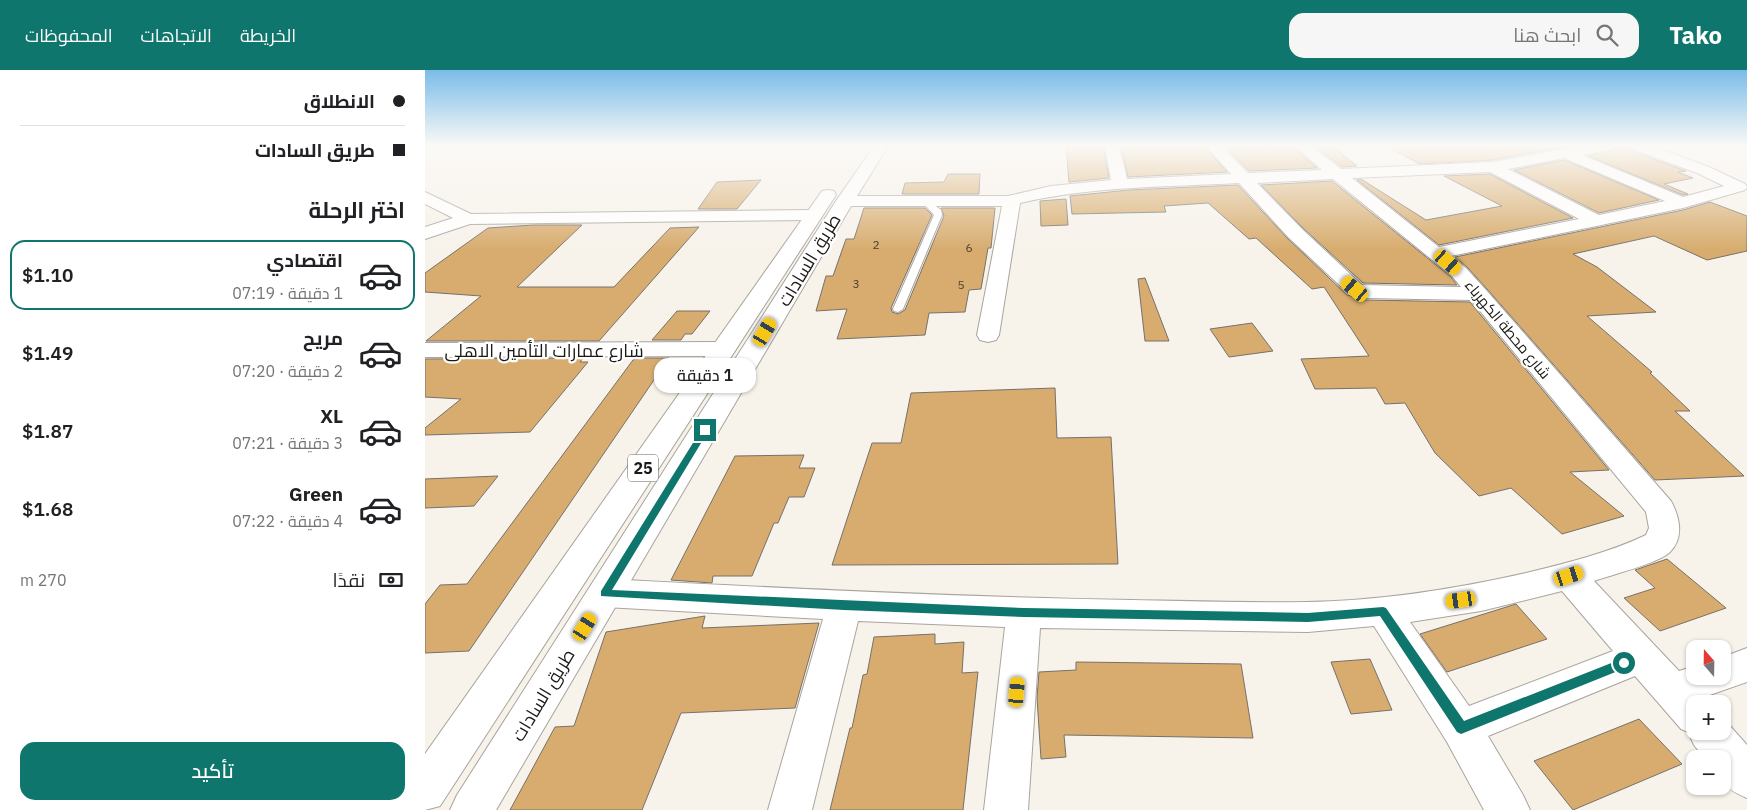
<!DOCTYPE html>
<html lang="ar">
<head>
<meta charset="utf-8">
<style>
  :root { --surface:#fff; --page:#f6f6f6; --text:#202124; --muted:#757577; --line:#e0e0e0; --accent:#0f766e }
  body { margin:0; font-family:"IBM Plex Sans",Cairo,sans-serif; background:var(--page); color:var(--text); direction:rtl; height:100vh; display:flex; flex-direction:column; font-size:19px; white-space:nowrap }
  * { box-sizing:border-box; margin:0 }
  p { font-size:16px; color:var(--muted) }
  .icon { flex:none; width:28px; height:28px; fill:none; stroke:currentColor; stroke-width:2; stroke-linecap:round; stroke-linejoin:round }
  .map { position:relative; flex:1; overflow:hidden; direction:ltr }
  .side { display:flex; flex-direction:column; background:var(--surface); width:425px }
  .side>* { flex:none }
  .guide { display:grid; align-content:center; height:110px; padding:0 20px; background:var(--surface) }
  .needle { width:32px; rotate:340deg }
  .fabs { position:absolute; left:1261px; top:570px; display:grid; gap:10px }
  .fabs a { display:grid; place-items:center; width:45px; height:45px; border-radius:10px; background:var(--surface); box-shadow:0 1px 4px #0004; font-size:25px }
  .end { position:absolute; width:22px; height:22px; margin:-11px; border:6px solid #0f766e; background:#fff; box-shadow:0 0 0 2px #fff }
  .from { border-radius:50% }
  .bubble { position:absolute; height:35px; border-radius:15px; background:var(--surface); box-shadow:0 1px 4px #0004; font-size:16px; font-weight:600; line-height:35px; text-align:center; direction:rtl }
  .car { position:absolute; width:15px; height:30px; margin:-15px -8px; border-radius:6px; box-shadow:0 0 4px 1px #0007; background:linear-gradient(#f5c518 24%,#345 0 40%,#f5c518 0 76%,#345 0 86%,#f5c518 0) }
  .guide b { display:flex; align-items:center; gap:18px; height:48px; font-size:19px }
  .guide b+b { border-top:1px solid var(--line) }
  .guide i { width:12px; height:12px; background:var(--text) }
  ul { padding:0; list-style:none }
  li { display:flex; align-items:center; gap:15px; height:70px; margin:0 10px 8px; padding:0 10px; border:2px solid transparent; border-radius:15px }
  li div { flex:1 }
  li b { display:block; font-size:19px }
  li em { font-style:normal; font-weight:600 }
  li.selected { border-color:var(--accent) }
  li>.icon { width:45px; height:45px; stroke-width:1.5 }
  h2 { padding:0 20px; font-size:22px; line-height:60px }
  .pay { display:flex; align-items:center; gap:12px; height:55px; padding:0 20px; font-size:19px }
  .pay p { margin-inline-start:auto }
  .button { display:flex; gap:10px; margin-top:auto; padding:10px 20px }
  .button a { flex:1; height:58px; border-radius:15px; background:var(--accent); color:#fff; font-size:20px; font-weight:600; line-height:58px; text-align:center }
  header { display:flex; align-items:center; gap:30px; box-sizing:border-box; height:70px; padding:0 25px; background:var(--accent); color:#fff }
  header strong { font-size:24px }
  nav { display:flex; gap:28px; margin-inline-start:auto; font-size:18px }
  .search { width:350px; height:45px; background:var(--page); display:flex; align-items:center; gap:12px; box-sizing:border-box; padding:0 18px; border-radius:15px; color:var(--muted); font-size:19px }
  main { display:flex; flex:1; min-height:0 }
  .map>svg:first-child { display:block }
</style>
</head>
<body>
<header>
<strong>Tako</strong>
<div class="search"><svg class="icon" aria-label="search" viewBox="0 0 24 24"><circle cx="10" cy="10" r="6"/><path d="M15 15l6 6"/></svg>ابحث هنا</div>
<nav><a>الخريطة</a><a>الاتجاهات</a><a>المحفوظات</a></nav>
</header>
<main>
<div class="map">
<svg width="1322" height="740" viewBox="0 0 1322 740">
  <rect width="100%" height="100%" fill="#f7f2ea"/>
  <!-- building -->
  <g fill="#d7ac6e" stroke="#76716b">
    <path d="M 641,76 L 678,76 L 684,108 L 644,112 Z"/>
    <path d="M 696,76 L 779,76 L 802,102 L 703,107 Z"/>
    <path d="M 799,76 L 867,76 L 892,98 L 824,101 Z"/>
    <path d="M 889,76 L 907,76 L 932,96 L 917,97 Z"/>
    <path d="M 961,76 L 1143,76 L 1068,90 L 995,94 Z"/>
    <path d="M 1189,76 L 1204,76 L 1207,81 L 1261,101 L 1253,102 L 1268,108 L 1239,114 L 1263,124 L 1258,125 L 1163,86 L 1185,81 Z"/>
    <path d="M 1139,90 L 1234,130 L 1174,143 L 1089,100 Z"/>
    <path d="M 523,104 L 555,104 L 554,124 L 477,124 L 480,113 L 519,112 Z"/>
    <path d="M 1065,104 L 1148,148 L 1014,175 L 932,110 L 936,109 L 1001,150 L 1077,136 L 1019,106 Z"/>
    <path d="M 336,110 L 312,139 L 273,139 L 292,112 Z"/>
    <path d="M 907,111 L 1026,207 L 1032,215 L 938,213 L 878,158 L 836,115 Z"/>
    <path d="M 813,115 L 862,168 L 922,225 L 940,230 L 1045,232 L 1184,400 L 1145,402 L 1199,446 L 1137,464 L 1086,418 L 1054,426 L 1010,383 L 980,333 L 960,334 L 951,318 L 890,319 L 876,289 L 944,286 L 899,217 L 887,219 L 831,168 L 824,169 L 783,133 L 739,136 L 741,142 L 647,144 L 645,126 L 704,120 Z"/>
    <path d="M 641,129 L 643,155 L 616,156 L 615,131 Z"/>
    <path d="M 1285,132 L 1322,146 L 1322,181 L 1282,190 L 1229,166 L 1148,184 L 1172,197 L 1231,242 L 1162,246 L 1227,302 L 1225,303 L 1265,341 L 1250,341 L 1319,406 L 1230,410 L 1062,219 L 1042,197 L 1030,187 L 1258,140 Z"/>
    <path d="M 439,138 L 500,138 L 507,145 L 466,238 L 467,242 L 473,244 L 480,240 L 519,146 L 516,138 L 570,138 L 566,178 L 563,178 L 556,219 L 544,220 L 540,242 L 504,243 L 500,265 L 412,269 L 422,239 L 391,241 L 401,206 L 408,206 L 421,169 L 429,169 Z"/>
    <path d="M 108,155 L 157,155 L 92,217 L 189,217 L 245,158 L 274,157 L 174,271 L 1,271 L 56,226 L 0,222 L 0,203 L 63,158 Z"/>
    <path d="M 720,208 L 744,271 L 720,271 L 713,209 Z"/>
    <path d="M 252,241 L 285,241 L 267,264 L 260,264 L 256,270 L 227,270 Z"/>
    <path d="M 827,253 L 848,281 L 804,287 L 785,259 Z"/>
    <path d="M 158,288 L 155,292 L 163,292 L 105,362 L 0,365 L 0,358 L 36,329 L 0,327 L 0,289 Z"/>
    <path d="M 212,288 L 244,288 L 44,581 L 0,583 L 0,534 L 15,515 L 42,514 L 208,290 Z"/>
    <path d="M 630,318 L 632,368 L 686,367 L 693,494 L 407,495 L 447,373 L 476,373 L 486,323 Z"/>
    <path d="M 379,385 L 374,398 L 390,398 L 379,427 L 364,427 L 353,453 L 349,453 L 327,506 L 288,506 L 287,513 L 246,510 L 310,386 Z"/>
    <path d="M 73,406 L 49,436 L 0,438 L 0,409 Z"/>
    <path d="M 1242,489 L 1301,538 L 1235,561 L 1199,528 L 1230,518 L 1210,500 Z"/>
    <path d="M 1091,534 L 1122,569 L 1022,602 L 995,564 Z"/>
    <path d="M 280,546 L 277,558 L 394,553 L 370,638 L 256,643 L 217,740 L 85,740 L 130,657 L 149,656 L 181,562 Z"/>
    <path d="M 510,564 L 510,574 L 539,572 L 537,603 L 553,602 L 538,740 L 405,740 L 425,658 L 427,658 L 438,605 L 442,604 L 449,567 Z"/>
    <path d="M 945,589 L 967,640 L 926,644 L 906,592 Z"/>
    <path d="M 651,592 L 816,594 L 828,668 L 639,665 L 641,687 L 616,689 L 612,628 L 614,602 L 651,600 Z"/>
    <path d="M 1214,649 L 1257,694 L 1148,740 L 1109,691 Z"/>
  </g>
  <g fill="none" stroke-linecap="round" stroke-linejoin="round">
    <!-- lane casing -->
    <g stroke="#a9a49d" stroke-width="2">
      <path id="lane" d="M 504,128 L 507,129 L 508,134 L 516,140 L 517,145 L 478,239 L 473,242 L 469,241 L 468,239 L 509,145 L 500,135 L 500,131 Z"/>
    </g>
    <!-- street casing -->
    <g stroke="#a9a49d" stroke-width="2">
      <g id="street">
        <path d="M 680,76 L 694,76 L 702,109 L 806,104 L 781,76 L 796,76 L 823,103 L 897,100 L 870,76 L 886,76 L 916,99 L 1068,92 L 1155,76 L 1187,76 L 1185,79 L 1157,85 L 1258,127 L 1299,116 L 1272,103 L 1208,79 L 1206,76 L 1227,76 L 1284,97 L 1320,114 L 1322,117 L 1320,120 L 1258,138 L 1026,186 L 1041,198 L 1061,220 L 1246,431 C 1254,446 1260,467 1245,482 C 1234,493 1186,505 1169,511 L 1254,601 L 1270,596 L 1270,606 L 1298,606 L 1298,587 L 1322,578 L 1322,612 L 1279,627 L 1284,634 L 1270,634 L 1270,661 L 1298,661 L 1298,648 L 1322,675 L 1322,728 C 1298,718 1298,714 1298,689 L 1280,689 L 1269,675 L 1263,662 L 1256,659 L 1210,606 L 1063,666 L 1098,725 L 1105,740 L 1059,740 L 1022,672 L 949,556 L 883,562 L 615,558 L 603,740 L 559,740 L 580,557 L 433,551 L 387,740 L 343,740 L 398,549 L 180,537 L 168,533 L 163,523 L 168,513 L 180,509 C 356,518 531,527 707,530 C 765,531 824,533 881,532 C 955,531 1030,519 1101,503 C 1142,493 1183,483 1221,465 L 1224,458 L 1221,442 L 1046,230 L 940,228 L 923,223 L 863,167 L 814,113 C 741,117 667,116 595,133 L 574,265 L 571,270 L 563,272 L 555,270 L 552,265 L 577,136 L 420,136 L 414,135 L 411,131 L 414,127 L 420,126 L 583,126 L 626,116 L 686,110 ZM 1139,88 L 1240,131 L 1174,145 L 1083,99 ZM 1065,102 L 1154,149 L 1014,177 L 927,108 ZM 908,109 L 1027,206 L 1036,217 L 937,215 L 877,159 L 832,113 ZM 1137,521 L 1188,581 L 1044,636 L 985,552 L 1056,541 Z"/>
        <path d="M 0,122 L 46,144 L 389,140 L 395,141 L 398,145 L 395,149 L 389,150 L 45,154 L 0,169 L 0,157 L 28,148 L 0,134 Z"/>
        <path d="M 299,272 L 307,274 L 311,279 L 307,284 L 299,286 L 0,287 L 0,273 Z"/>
      </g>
    </g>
    <!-- primary casing -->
    <g stroke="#a9a49d" stroke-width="2">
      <g id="primary">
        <path d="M 449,76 L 463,76 L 429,131 L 71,740 L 25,740 L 32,725 L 411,131 Z"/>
        <path d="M 403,120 L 409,121 L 411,125 L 15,736 L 0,740 L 0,684 L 397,121 Z"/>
      </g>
    </g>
    <!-- lane -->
    <use href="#lane" fill="#fff" fill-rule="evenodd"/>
    <!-- street -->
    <use href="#street" fill="#fff" fill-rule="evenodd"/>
    <!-- primary -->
    <use href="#primary" fill="#fff" fill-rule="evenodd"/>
  </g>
  <!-- sky -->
  <linearGradient id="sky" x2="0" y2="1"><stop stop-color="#7abce9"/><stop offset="0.42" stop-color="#fbf9f6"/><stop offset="1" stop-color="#fbf9f6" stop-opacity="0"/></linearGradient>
  <rect width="1322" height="180" fill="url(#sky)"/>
  <!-- route -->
  <path fill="#0f766e" d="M 280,357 L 284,360 L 187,520 L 599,538 L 883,543 L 958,537 L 961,538 L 1039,651 L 1199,588 L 1203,590 L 1205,593 L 1203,597 L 1036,664 L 1032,662 L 955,546 L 883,552 L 599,547 L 419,540 L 176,526 L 176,521 L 276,360 Z"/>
  <g text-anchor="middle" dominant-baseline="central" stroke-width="4.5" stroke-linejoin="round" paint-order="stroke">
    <!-- far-number labels -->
    <g font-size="12" fill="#4a3e2c">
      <text x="451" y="174">2</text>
      <text x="544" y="177">6</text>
      <text x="431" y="213">3</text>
      <text x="536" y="214">5</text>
    </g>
    <!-- far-street labels -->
    <g font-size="15" fill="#1b1916" stroke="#fff">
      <text transform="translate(1083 259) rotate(50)">شارع محطة الكهرباء</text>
    </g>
    <!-- shield labels -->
    <rect fill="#fff" stroke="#5f5e5c" stroke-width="1" x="203" y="384.5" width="30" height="27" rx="4"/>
    <g font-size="16" font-weight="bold" fill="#1b1916">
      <text x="218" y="398">25</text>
    </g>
    <!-- street labels -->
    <g font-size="18" fill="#1b1916" stroke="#fff">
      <text transform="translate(384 190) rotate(-59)">طريق السادات</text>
      <text x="119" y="280">شارع عمارات التأمين الاهلى</text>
      <text transform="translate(118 625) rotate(-59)">طريق السادات</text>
    </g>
  </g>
</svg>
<div class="fabs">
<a><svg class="needle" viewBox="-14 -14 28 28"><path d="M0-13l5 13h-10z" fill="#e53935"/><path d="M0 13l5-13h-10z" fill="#757577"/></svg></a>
<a>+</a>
<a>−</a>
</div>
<i class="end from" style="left:1199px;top:593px"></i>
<i class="end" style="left:280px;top:360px"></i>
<div class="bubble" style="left:229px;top:288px;width:102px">1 دقيقة</div>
<i class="car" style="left:1023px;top:192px;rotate:131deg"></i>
<i class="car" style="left:930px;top:219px;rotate:310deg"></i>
<i class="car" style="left:340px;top:262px;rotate:31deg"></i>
<i class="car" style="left:1144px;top:506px;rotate:72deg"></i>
<i class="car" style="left:1036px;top:530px;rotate:262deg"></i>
<i class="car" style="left:160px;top:557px;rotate:32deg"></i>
<i class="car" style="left:592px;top:622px;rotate:5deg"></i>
</div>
<section class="side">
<div class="guide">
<b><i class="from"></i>الانطلاق</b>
<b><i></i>طريق السادات</b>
</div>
<h2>اختر الرحلة</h2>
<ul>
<li class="selected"><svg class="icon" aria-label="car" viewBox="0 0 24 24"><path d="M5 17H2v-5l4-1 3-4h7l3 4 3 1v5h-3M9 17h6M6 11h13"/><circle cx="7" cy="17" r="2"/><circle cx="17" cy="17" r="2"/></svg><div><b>اقتصادي</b><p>1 دقيقة · 07:19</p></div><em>$1.10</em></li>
<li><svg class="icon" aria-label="car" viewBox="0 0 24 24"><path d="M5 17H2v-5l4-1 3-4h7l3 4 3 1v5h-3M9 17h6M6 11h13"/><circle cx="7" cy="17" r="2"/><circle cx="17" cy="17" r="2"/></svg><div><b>مريح</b><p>2 دقيقة · 07:20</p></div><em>$1.49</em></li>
<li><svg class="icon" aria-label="car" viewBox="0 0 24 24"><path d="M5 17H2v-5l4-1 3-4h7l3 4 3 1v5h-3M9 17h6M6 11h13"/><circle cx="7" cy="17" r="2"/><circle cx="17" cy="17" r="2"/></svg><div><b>XL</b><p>3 دقيقة · 07:21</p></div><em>$1.87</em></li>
<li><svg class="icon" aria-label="car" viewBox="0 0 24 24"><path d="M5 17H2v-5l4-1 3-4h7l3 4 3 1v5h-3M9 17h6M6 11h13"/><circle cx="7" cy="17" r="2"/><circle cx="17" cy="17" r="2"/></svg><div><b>Green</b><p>4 دقيقة · 07:22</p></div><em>$1.68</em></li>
</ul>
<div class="pay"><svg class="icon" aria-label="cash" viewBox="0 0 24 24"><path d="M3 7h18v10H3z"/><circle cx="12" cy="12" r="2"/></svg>نقدًا<p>270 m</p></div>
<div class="button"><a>تأكيد</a></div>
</section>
</main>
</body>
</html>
